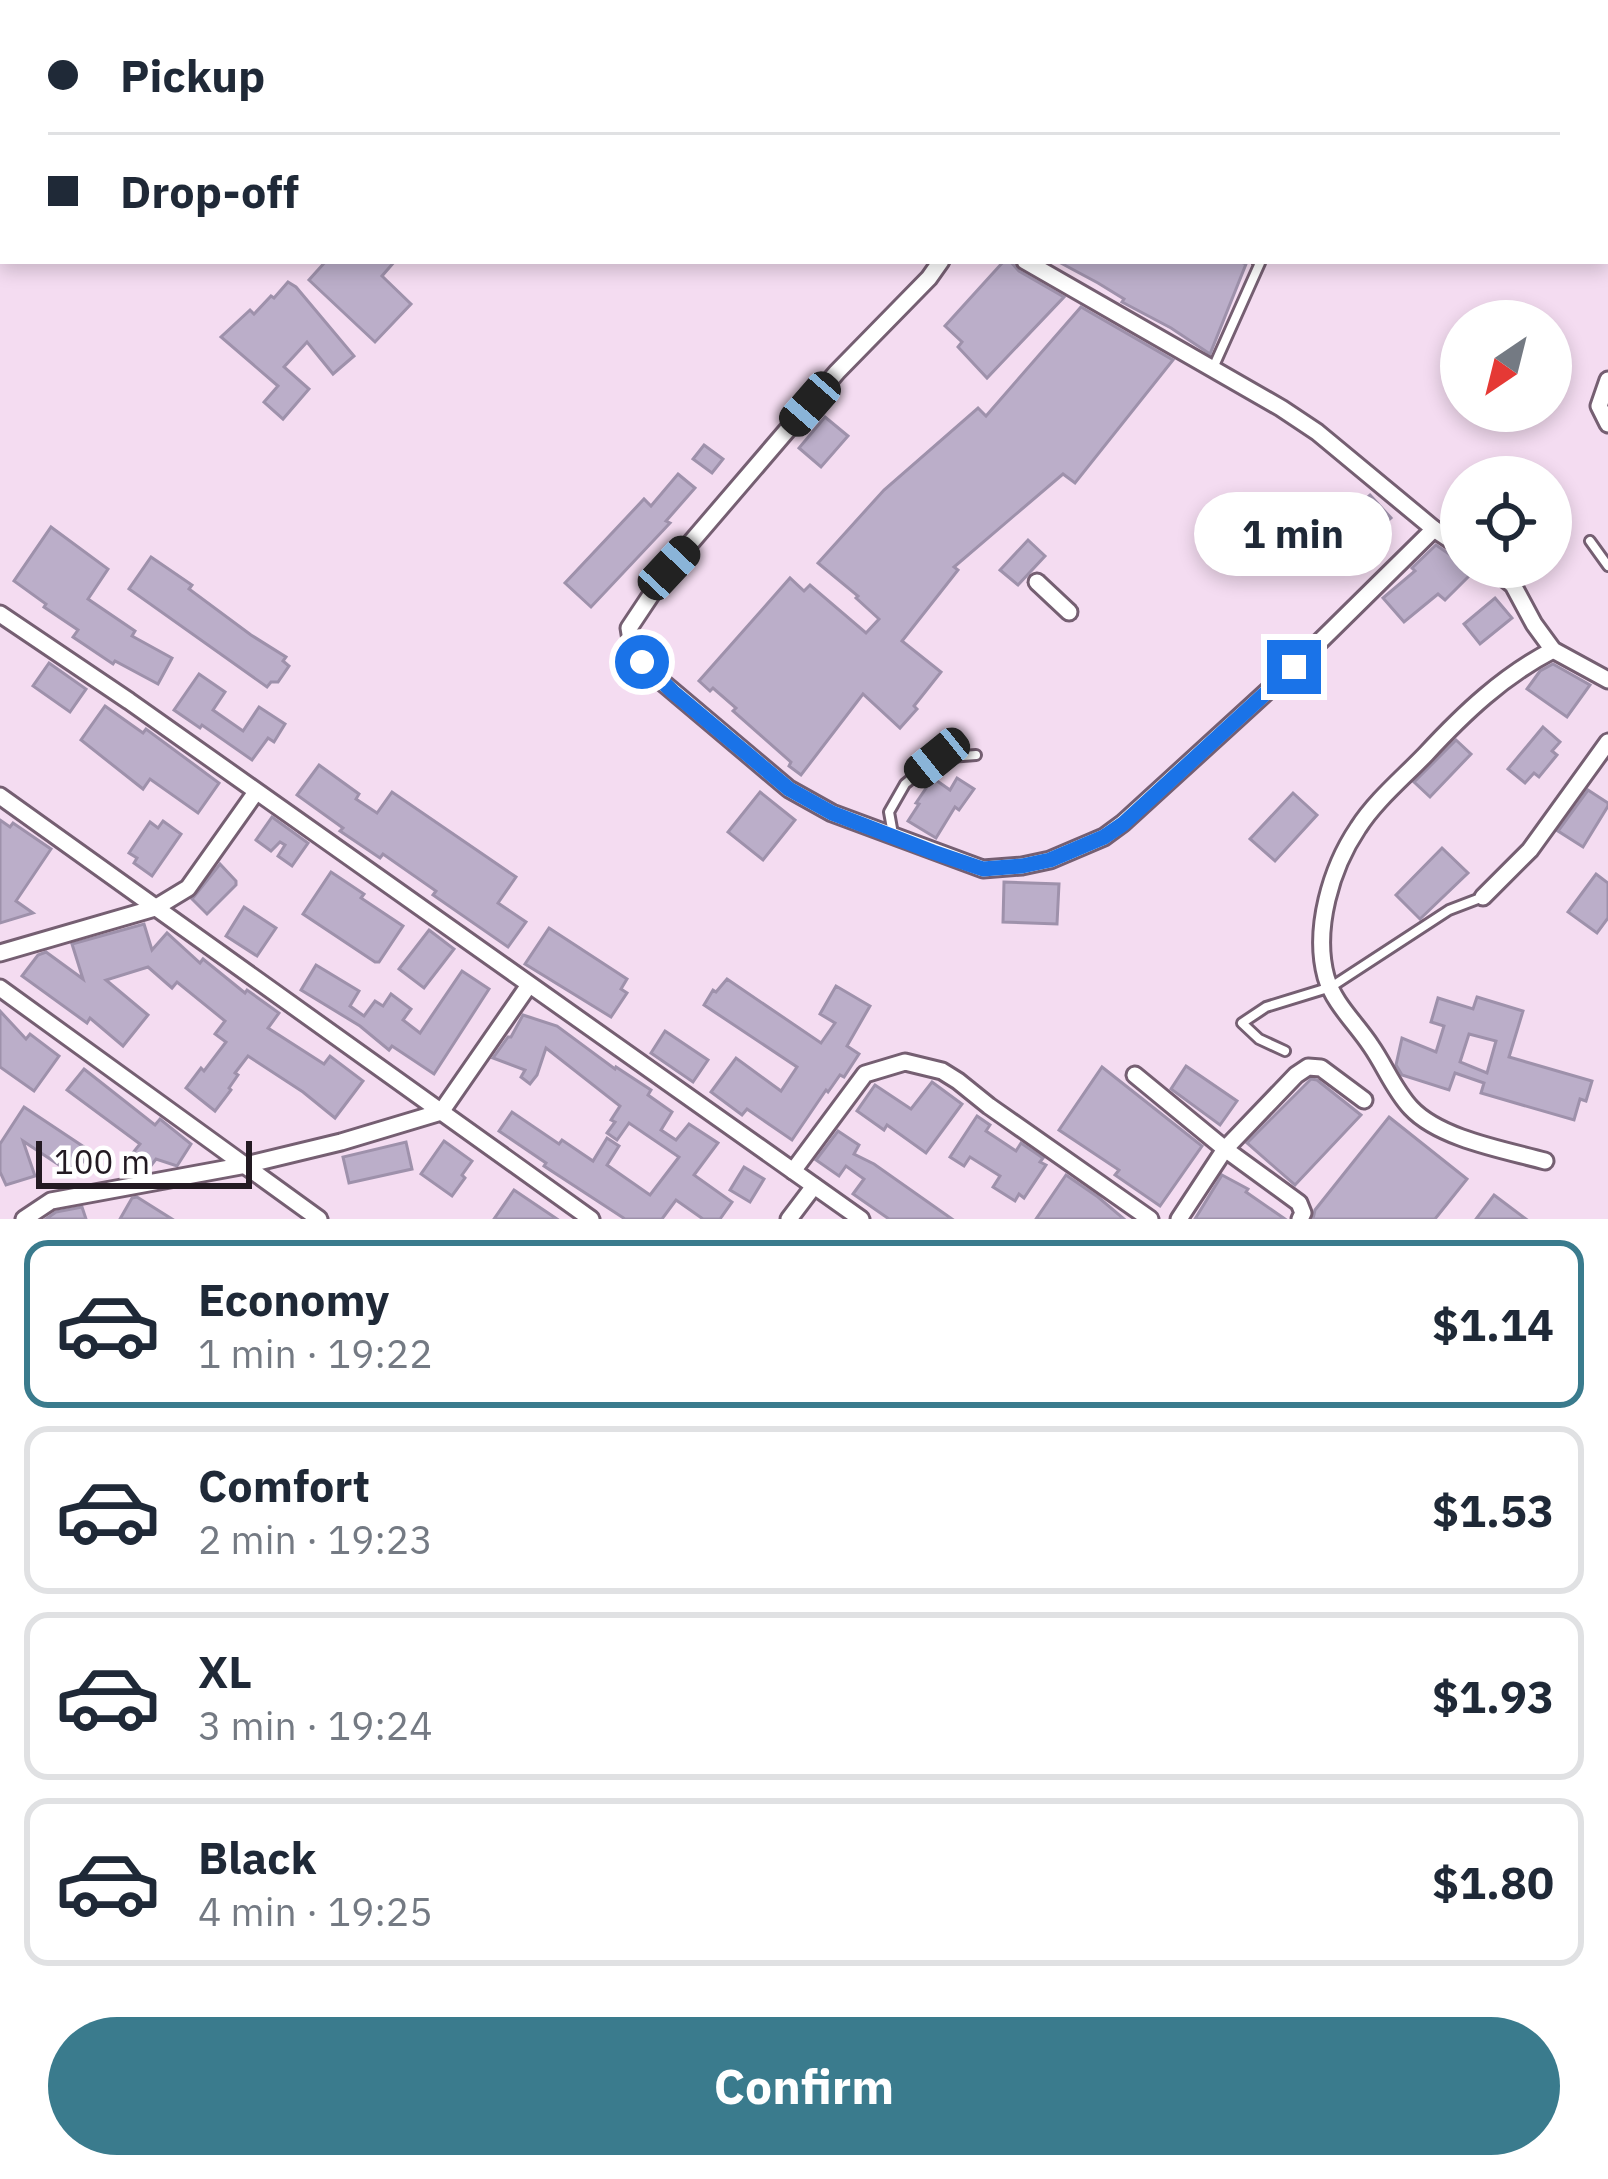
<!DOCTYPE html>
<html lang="en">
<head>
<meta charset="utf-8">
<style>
  :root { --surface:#fff; --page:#f6f6f7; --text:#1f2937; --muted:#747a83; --line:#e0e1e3; --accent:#3a7b8d }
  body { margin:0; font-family:"IBM Plex Sans",sans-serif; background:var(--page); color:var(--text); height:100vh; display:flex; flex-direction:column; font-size:45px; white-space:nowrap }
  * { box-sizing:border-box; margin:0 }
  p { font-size:39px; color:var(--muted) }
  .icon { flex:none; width:66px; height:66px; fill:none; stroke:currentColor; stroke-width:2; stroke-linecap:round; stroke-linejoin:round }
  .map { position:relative; height:1219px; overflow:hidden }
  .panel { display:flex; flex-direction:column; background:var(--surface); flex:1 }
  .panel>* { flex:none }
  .banner { position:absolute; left:0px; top:0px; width:1608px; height:264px; box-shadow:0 6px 18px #0003; display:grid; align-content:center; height:264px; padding:0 48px; background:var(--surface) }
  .needle { width:78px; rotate:215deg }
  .controls { position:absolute; left:1440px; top:300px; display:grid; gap:24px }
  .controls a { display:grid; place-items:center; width:132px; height:132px; border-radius:50%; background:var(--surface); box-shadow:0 6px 18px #0003; font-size:60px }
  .scale { position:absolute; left:36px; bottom:30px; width:216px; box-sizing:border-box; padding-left:12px; border:6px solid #231a22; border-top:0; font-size:33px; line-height:42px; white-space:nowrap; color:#231a22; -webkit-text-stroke:9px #fff; paint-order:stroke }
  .end { position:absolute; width:54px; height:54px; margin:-27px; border:15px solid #1a73e8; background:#fff; box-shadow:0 0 0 6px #fff }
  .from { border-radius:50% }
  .bubble { position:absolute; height:84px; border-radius:42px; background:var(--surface); box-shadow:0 6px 18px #0003; font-size:39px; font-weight:700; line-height:84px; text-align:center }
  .car { position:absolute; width:36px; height:72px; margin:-36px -18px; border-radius:15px; box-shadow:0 0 9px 3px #0007; background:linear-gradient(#222 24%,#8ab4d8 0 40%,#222 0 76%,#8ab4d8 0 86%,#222 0) }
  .banner b { display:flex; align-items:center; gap:42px; height:114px; font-size:45px }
  .banner b+b { border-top:3px solid var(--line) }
  .banner i { width:30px; height:30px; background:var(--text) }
  ul { padding:21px 0 0; list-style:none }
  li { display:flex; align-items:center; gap:36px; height:168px; margin:0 24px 18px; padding:0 24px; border:6px solid var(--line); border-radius:24px }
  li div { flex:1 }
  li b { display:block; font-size:45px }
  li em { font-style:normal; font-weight:700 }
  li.selected { border-color:var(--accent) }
  li>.icon { width:108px; height:108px; stroke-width:1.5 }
  .cta { display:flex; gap:24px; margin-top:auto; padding:24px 48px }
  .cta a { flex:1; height:138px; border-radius:72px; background:var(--accent); color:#fff; font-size:48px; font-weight:700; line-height:138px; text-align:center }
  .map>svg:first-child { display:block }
</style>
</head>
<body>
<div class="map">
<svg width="1608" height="1219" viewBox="0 0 1608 1219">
  <rect width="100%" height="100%" fill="#f4dcf1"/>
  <!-- building -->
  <g fill="#bbaec9" stroke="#9e91ab" stroke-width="3" fill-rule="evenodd">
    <path d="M 326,261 L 395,261 L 382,276 L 411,304 L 375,342 L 309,280 Z"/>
    <path d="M 1004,261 L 1010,261 L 1019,271 L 1064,297 L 987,378 L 958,347 L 962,342 L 945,326 Z"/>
    <path d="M 1057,261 L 1239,261 L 1246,264 L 1210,354 L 1171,328 L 1122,302 L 1124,299 L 1098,283 Z"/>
    <path d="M 288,282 L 296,287 L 354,356 L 333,374 L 307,342 L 284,367 L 309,389 L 283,419 L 264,402 L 278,386 L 221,337 L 250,310 L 254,314 L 271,296 L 274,298 Z"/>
    <path d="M 1081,307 L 1173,360 L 1075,483 L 1063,474 L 954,567 L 958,570 L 902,641 L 941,672 L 914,706 L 917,709 L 900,728 L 863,694 L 801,775 L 789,766 L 791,762 L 733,711 L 736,708 L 713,688 L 710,691 L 699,681 L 790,578 L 804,591 L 810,585 L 866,633 L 879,619 L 856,598 L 858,596 L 818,563 L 884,490 L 978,408 L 986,416 Z"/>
    <path d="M 825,417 L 848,436 L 821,467 L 799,448 Z"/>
    <path d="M 704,445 L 723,459 L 712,473 L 693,459 Z"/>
    <path d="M 678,474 L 695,488 L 666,521 L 670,523 L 591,607 L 565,583 L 644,499 L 651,506 Z"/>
    <path d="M 1370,495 L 1391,518 L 1365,541 L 1360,536 L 1320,573 L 1300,550 L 1325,527 L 1329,532 Z"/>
    <path d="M 51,527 L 108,569 L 88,599 L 135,631 L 132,636 L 172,658 L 158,684 L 115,661 L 113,664 L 73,637 L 78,630 L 44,607 L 46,604 L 14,581 Z"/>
    <path d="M 1028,540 L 1045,556 L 1018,585 L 1000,570 Z"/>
    <path d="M 1436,545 L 1452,556 L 1471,574 L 1445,600 L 1438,594 L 1404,622 L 1383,598 L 1415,571 L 1412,568 Z"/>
    <path d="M 151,557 L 192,585 L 189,589 L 251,635 L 286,657 L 283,661 L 289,666 L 278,682 L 271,682 L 267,687 L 129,589 Z"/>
    <path d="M 1495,598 L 1512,618 L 1480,644 L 1464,624 Z"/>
    <path d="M 49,663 L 86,689 L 70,712 L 33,686 Z"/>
    <path d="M 1553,664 L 1590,685 L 1567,717 L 1527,689 L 1540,671 Z"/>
    <path d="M 199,674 L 225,692 L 213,710 L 243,731 L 259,707 L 285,724 L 274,742 L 268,738 L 252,760 L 202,725 L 200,728 L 174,710 Z"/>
    <path d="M 105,706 L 143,733 L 146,729 L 219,783 L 198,813 L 150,779 L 143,789 L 81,740 Z"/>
    <path d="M 1543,727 L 1560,742 L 1552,751 L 1557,755 L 1539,777 L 1534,773 L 1525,783 L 1508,769 Z"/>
    <path d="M 1456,740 L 1471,754 L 1430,797 L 1414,782 Z"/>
    <path d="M 319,765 L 359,794 L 356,799 L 377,813 L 392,792 L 516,877 L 498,903 L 526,922 L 508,947 L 433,895 L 436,891 L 383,854 L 380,858 L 340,831 L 343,828 L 297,795 Z"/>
    <path d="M 933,778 L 950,790 L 957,778 L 974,789 L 959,810 L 955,807 L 936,838 L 908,821 L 919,804 L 916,803 Z"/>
    <path d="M 1588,790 L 1608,803 L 1608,806 L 1583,847 L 1558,831 Z"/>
    <path d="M 760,792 L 795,820 L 763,860 L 728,832 Z"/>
    <path d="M 1293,793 L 1317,815 L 1275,861 L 1250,839 Z"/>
    <path d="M 272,817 L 308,843 L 292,866 L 278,856 L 285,845 L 280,842 L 271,851 L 256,840 Z"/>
    <path d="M 0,820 L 10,827 L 13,823 L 51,849 L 16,901 L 33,913 L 0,923 Z"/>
    <path d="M 163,821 L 181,834 L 152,876 L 134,863 L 137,858 L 129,853 L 150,822 L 158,828 Z"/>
    <path d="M 1442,848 L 1468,873 L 1420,919 L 1396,895 Z"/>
    <path d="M 220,864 L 236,881 L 236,885 L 207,914 L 192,899 Z"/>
    <path d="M 331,872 L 364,894 L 361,898 L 403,926 L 379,962 L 375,962 L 303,914 Z"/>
    <path d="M 1596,874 L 1608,883 L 1608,918 L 1597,933 L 1568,912 Z"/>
    <path d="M 1004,882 L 1059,884 L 1057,924 L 1003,922 Z"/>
    <path d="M 244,907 L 276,928 L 257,956 L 226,936 Z"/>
    <path d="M 144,924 L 152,950 L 167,933 L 200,963 L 203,959 L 245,993 L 247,990 L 279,1013 L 268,1028 L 324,1064 L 330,1056 L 363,1081 L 335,1118 L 303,1092 L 248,1056 L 235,1073 L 238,1075 L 229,1088 L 231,1090 L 215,1111 L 186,1088 L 201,1068 L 204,1071 L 226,1042 L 215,1034 L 225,1021 L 177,982 L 172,988 L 148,967 L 106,980 L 148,1015 L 123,1046 L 90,1018 L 87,1023 L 22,976 L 38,955 L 46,952 L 83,979 L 72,944 Z"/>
    <path d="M 549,928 L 627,979 L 621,989 L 627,993 L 611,1017 L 525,964 Z"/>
    <path d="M 429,930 L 454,949 L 424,988 L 399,969 Z"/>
    <path d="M 316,965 L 359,991 L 350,1006 L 364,1016 L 375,1001 L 383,1006 L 391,994 L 411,1009 L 403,1020 L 420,1033 L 462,971 L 489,989 L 434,1074 L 392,1046 L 389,1050 L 360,1026 L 301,990 Z"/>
    <path d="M 727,979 L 821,1043 L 835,1023 L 820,1014 L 836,986 L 870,1006 L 847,1046 L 859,1054 L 844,1077 L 840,1075 L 828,1092 L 826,1090 L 792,1140 L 747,1109 L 742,1115 L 711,1092 L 736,1058 L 781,1091 L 797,1067 L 704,1005 L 713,990 L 716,992 Z"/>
    <path d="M 1477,997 L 1523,1011 L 1509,1057 L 1592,1081 L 1586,1101 L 1580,1099 L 1574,1120 L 1481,1093 L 1484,1083 L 1455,1073 L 1449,1090 L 1402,1075 L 1396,1065 L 1402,1038 L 1436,1052 L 1444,1026 L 1431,1022 L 1438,998 L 1473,1009 ZM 1469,1034 L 1496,1041 L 1487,1073 L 1460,1062 Z"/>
    <path d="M 0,1011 L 26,1039 L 30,1034 L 59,1056 L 34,1091 L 0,1067 Z"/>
    <path d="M 523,1015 L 557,1026 L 615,1069 L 616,1067 L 651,1090 L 648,1095 L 672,1112 L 661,1130 L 676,1140 L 689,1124 L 718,1143 L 694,1175 L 732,1202 L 720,1219 L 703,1219 L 676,1200 L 662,1219 L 625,1219 L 544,1166 L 546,1163 L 499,1131 L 512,1112 L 559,1144 L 562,1140 L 593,1161 L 607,1138 L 619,1146 L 607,1165 L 650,1195 L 679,1157 L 629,1123 L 617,1140 L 607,1133 L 615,1122 L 611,1120 L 620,1106 L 546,1048 L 537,1075 L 530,1084 L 521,1077 L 525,1070 L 493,1058 L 508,1037 L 511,1037 Z"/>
    <path d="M 665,1031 L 708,1060 L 693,1082 L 651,1053 Z"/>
    <path d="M 1186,1066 L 1237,1101 L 1220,1125 L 1171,1089 Z"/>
    <path d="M 1102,1067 L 1202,1146 L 1160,1206 L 1115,1175 L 1119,1170 L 1059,1130 Z"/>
    <path d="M 84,1069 L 155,1125 L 160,1119 L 191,1144 L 177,1166 L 156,1159 L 147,1171 L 143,1172 L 128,1159 L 140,1144 L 67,1090 Z"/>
    <path d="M 1311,1079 L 1317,1080 L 1361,1115 L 1295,1185 L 1247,1143 Z"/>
    <path d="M 932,1082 L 962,1104 L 926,1153 L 887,1125 L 884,1130 L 857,1111 L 875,1085 L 911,1109 Z"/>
    <path d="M 24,1107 L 90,1151 L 74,1175 L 23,1141 L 35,1176 L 6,1185 L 0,1172 L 0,1144 Z"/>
    <path d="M 977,1116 L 990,1125 L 986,1131 L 1016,1151 L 1021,1143 L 1043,1158 L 1040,1162 L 1046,1165 L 1024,1198 L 1019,1194 L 1015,1201 L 993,1187 L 1000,1176 L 970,1157 L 964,1166 L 950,1157 Z"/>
    <path d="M 1389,1117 L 1467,1179 L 1435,1219 L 1313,1219 L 1315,1210 Z"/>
    <path d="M 838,1131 L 859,1145 L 854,1154 L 874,1164 L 952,1219 L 889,1219 L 853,1194 L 864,1179 L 846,1166 L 839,1176 L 816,1160 Z"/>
    <path d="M 444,1141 L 472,1161 L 462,1175 L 465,1178 L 452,1196 L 421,1174 Z"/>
    <path d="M 406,1142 L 412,1169 L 349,1183 L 343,1157 Z"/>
    <path d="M 744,1167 L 764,1179 L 750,1202 L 730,1190 Z"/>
    <path d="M 1066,1175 L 1098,1197 L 1124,1219 L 1036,1219 Z"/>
    <path d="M 1222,1175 L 1248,1189 L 1246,1192 L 1285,1219 L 1195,1219 Z"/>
    <path d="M 514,1190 L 557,1219 L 494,1219 Z"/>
    <path d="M 1494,1195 L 1526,1219 L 1476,1219 Z"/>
    <path d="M 137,1197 L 172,1219 L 120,1219 L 132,1198 Z"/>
    <path d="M 82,1207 L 86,1219 L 46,1219 L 56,1212 Z"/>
  </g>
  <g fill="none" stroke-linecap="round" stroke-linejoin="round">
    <!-- service casing -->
    <g stroke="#755f72" stroke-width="14">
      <g id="service">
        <path d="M 909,0 L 916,3"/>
        <path d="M 1254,0 L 1257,3"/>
        <path d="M 1577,0 L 1580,3"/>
        <path d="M 705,3 L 707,0"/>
        <path d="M 1403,3 L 1404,0"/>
        <path d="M 1605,29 L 1608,32"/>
        <path d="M 1213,368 L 1260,263 L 1257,261"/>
        <path d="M 1590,541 L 1608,566"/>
        <path d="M 893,834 L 889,812 L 905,784 L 937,758 L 976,755"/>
        <path d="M 1285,1051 L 1259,1039 L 1242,1023 L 1266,1007 L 1331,987 L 1449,910 L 1483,897"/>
      </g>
    </g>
    <!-- minor casing -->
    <g stroke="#755f72" stroke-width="21">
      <g id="minor">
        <path d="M 551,0 L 555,3"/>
        <path d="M 941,261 L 929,278 L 837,372 L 669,568 L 629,628 C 631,647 642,662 655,676 L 789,789 L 832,813 L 983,869 L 1022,866 L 1050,860 L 1104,837 L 1123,823 L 1294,667 L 1434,529"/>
        <path d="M 1025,261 L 1281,408 L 1317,432 L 1434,529 L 1461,547"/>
        <path d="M 1608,380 L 1599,406 L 1608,424"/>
        <path d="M 1491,567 L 1513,585 L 1534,624 L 1553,650 L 1608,680"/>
        <path d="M 1037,582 L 1069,612"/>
        <path d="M 0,614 L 129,701 L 861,1219"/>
        <path d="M 0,796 L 591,1219"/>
        <path d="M 1483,897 L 1530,850 L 1608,742"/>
        <path d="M 0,953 L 155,908 L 188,888 L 256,792"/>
        <path d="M 0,988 L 319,1219"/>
        <path d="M 1135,1075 L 1225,1149 L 1296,1075 L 1308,1067 L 1321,1068 L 1364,1100"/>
        <path d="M 1545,1161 C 1505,1150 1440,1139 1411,1108 C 1394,1090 1385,1066 1371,1046 C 1356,1023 1334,1004 1326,977 C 1313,929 1331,868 1358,828 C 1376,800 1403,778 1426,754 C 1464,713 1503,676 1553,650"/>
        <path d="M 793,1171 L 865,1074 L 905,1062 L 942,1071 L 958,1081 L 989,1106 L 1150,1219"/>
        <path d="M 24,1219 L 51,1201 L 246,1165 L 341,1142 L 441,1112 L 529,985"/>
        <path d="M 789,1219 L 814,1186"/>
        <path d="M 1179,1219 L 1225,1149 L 1299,1203 L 1303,1213 L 1300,1219"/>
      </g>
    </g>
    <!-- service -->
    <use href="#service" stroke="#fff" stroke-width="8"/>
    <!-- minor -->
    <use href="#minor" stroke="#fff" stroke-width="15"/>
  </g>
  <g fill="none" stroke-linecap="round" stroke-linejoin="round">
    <!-- route -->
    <path stroke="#1a73e8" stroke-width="15" d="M 642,662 L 673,692 L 789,789 L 832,813 L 933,852 L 983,869 L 1022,866 L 1050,860 L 1104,837 L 1123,824 L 1294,667"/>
  </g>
</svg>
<div class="controls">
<a><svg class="needle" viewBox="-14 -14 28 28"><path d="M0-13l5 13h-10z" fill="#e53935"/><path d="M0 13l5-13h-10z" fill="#747a83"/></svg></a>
<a><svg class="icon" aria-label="locate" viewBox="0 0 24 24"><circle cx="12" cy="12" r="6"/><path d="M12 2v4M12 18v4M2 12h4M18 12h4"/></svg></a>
</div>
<div class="scale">100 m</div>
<i class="end from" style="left:642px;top:662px"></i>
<i class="end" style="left:1294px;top:667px"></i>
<div class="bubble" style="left:1194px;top:492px;width:198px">1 min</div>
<i class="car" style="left:810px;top:404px;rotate:221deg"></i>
<i class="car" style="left:669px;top:568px;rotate:43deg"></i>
<i class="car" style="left:937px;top:758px;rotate:231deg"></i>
<div class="banner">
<b><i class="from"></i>Pickup</b>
<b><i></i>Drop-off</b>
</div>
</div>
<section class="panel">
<ul>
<li class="selected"><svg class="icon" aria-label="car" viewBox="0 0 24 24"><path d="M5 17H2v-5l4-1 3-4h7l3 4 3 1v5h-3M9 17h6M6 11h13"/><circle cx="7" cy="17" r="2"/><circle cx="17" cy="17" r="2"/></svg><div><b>Economy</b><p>1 min · 19:22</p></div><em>$1.14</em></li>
<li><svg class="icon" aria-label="car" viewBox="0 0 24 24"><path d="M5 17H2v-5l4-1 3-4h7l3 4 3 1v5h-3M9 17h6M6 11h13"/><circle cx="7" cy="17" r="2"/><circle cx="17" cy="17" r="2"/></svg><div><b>Comfort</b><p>2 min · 19:23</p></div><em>$1.53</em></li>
<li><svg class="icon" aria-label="car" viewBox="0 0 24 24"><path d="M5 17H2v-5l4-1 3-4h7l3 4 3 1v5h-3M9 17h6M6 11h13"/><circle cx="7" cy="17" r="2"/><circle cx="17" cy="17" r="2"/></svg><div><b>XL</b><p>3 min · 19:24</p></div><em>$1.93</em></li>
<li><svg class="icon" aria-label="car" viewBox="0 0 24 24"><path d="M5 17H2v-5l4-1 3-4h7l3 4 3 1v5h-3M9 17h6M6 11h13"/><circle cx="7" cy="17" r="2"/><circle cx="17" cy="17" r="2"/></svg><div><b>Black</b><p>4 min · 19:25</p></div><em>$1.80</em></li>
</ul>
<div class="cta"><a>Confirm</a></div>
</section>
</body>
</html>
